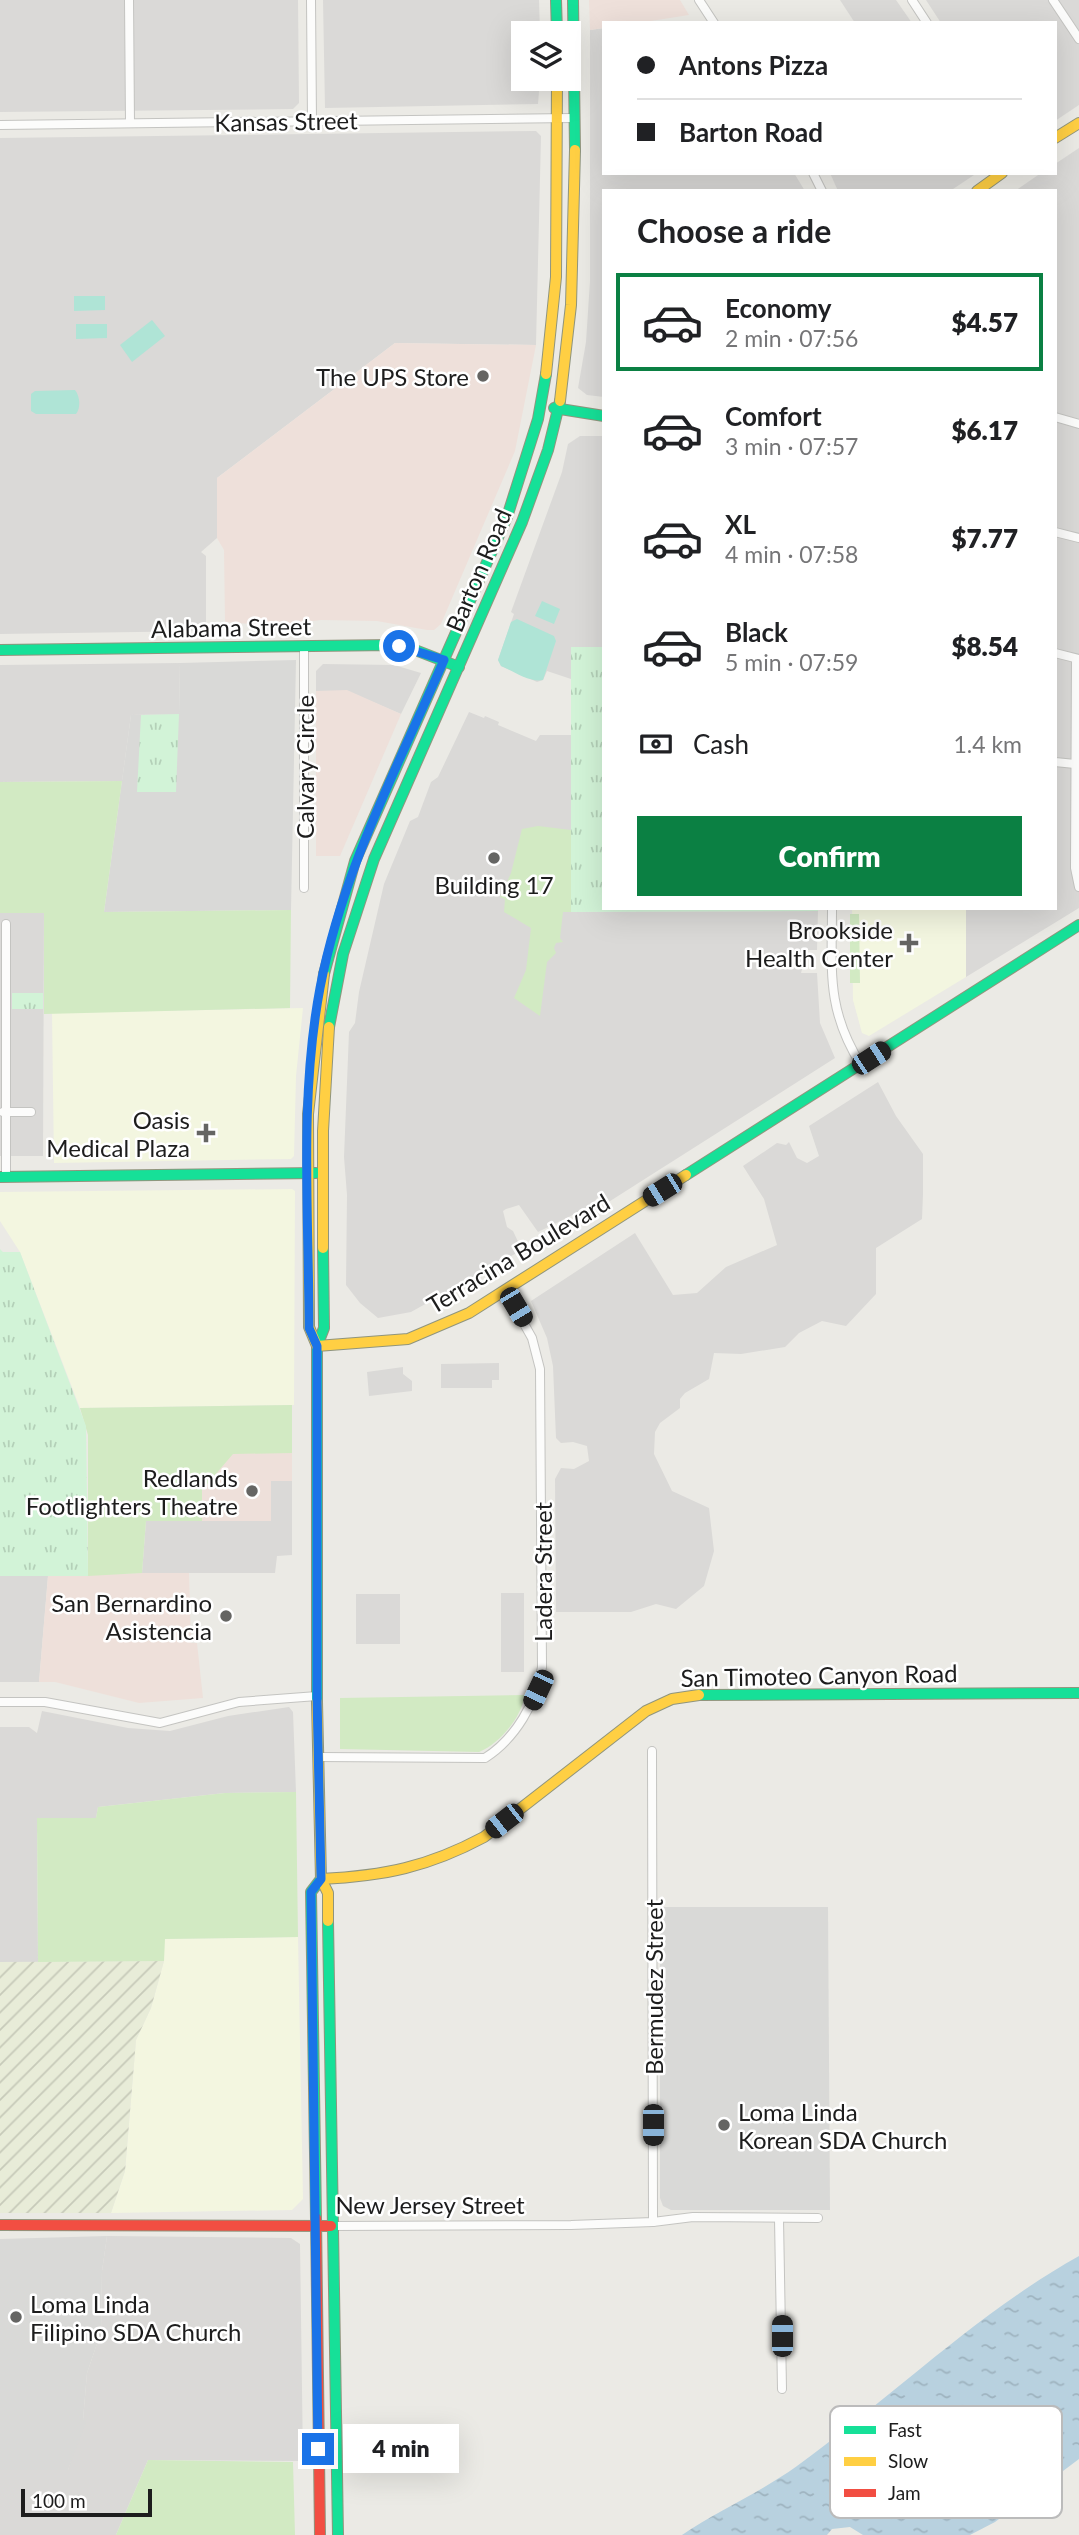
<!DOCTYPE html>
<html lang="en">
<head>
<meta charset="utf-8">
<style>
  :root { --surface:#fff; --page:#f6f6f6; --text:#202124; --muted:#757577; --line:#e0e0e0; --accent:#0b8043 }
  body { margin:0; font-family:Lato,sans-serif; background:var(--page); color:var(--text); height:100vh; display:flex; flex-direction:column; font-size:26px; white-space:nowrap }
  * { box-sizing:border-box; margin:0 }
  p { font-size:23px; color:var(--muted) }
  .icon { flex:none; width:38px; height:38px; fill:none; stroke:currentColor; stroke-width:2; stroke-linecap:round; stroke-linejoin:round }
  .map { position:relative; flex:1; overflow:hidden }
  .sheet { position:absolute; left:602px; top:189px; width:455px; height:721px; display:flex; flex-direction:column; background:var(--surface); border-radius:0px; box-shadow:0 7px 28px #0002 }
  .sheet>* { flex:none }
  .guide { position:absolute; left:602px; top:21px; width:455px; height:154px; border-radius:0px; box-shadow:0 7px 28px #0002; display:grid; align-content:center; height:154px; padding:0 35px; background:var(--surface) }
  .buttons { position:absolute; left:511px; top:21px; display:grid; gap:14px }
  .buttons a { display:grid; place-items:center; width:70px; height:70px; border-radius:0px; background:var(--surface); box-shadow:0 7px 28px #0002; font-size:35px }
  .scale { position:absolute; left:21px; bottom:18px; width:131px; box-sizing:border-box; padding-left:7px; border:4px solid #1d1d1d; border-top:0; font-size:19px; line-height:24px; white-space:nowrap; color:#1d1d1d; -webkit-text-stroke:5px #fff; paint-order:stroke }
  .end { position:absolute; width:32px; height:32px; margin:-16px; border:9px solid #1a73e8; background:#fff; box-shadow:0 0 0 4px #fff }
  .from { border-radius:50% }
  .bubble { position:absolute; height:49px; border-radius:0px; background:var(--surface); box-shadow:0 7px 28px #0002; font-size:23px; font-weight:800; line-height:49px; text-align:center }
  .car { position:absolute; width:21px; height:42px; margin:-21px -10px; border-radius:9px; box-shadow:0 0 5px 2px #0007; background:linear-gradient(#222 24%,#8ab4d8 0 40%,#222 0 76%,#8ab4d8 0 86%,#222 0) }
  .guide b { display:flex; align-items:center; gap:24px; height:66px; font-size:26px }
  .guide b+b { border-top:2px solid var(--line) }
  .guide i { width:18px; height:18px; background:var(--text) }
  ul { padding:0; list-style:none }
  li { display:flex; align-items:center; gap:21px; height:98px; margin:0 14px 10px; padding:0 21px; border:4px solid transparent; border-radius:0px }
  li div { flex:1 }
  li b { display:block; font-size:26px }
  li em { font-style:normal; font-weight:800 }
  li.selected { border-color:var(--accent) }
  li>.icon { width:63px; height:63px; stroke-width:1.5 }
  h2 { padding:0 35px; font-size:32px; line-height:84px }
  .pay { display:flex; align-items:center; gap:18px; height:77px; padding:0 35px; font-size:26px }
  .pay p { margin-inline-start:auto }
  .primary-button { display:flex; gap:14px; margin-top:auto; padding:14px 35px }
  .primary-button a { flex:1; height:80px; border-radius:0px; background:var(--accent); color:#fff; font-size:28px; font-weight:800; line-height:80px; text-align:center }
  .map>svg:first-child { display:block }
</style>
</head>
<body>
<div class="map">
<svg width="1079" height="2535" viewBox="0 0 1079 2535">
  <defs>
    <pattern id="farmland-furrows" width="10" height="10" patternUnits="userSpaceOnUse" patternTransform="scale(1.75)"><rect width="10" height="10" fill="#e8ecd8"/><path d="M-1 1l2-2M0 10L10 0M9 11l2-2" fill="none" stroke="#c7cab9"/></pattern>
    <pattern id="park-tufts" width="24" height="20" patternUnits="userSpaceOnUse" patternTransform="scale(1.75)"><rect width="24" height="20" fill="#d2f3d7"/><path d="M3 7l-1-3M5 7V3M7 7l1-3M15 17l-1-3M17 17v-4M19 17l1-3" fill="none" stroke="#b4d0b8"/></pattern>
    <pattern id="water-ripples" width="26" height="14" patternUnits="userSpaceOnUse" patternTransform="scale(1.75)"><rect width="26" height="14" fill="#b8d1df"/><path d="M2 4q2-2 4 0t4 0M15 11q2-2 4 0t4 0" fill="none" stroke="#9eb3bf"/></pattern>
  </defs>
  <rect width="100%" height="100%" fill="#ebeae5"/>
  <!-- residential -->
  <g fill="#dad9d7">
    <path d="M 0,0 L 298,0 L 299,103 L 293,109 L 0,112 Z"/>
    <path d="M 323,0 L 539,0 L 540,33 L 523,33 L 523,79 L 540,79 L 538,104 L 325,108 Z"/>
    <path d="M 840,0 L 896,0 L 912,23 L 855,23 Z"/>
    <path d="M 926,0 L 1079,0 L 1079,105 L 1055,121 L 1055,23 L 941,23 Z"/>
    <path d="M 604,28 L 604,173 L 794,173 L 805,191 L 604,191 L 604,397 L 587,395 L 578,388 L 586,342 L 590,281 L 590,30 Z"/>
    <path d="M 536,131 L 541,136 L 536,345 L 395,343 L 217,478 L 217,538 L 201,552 L 206,556 L 206,631 L 0,634 L 0,138 Z"/>
    <path d="M 1079,148 L 1079,908 L 966,977 L 966,908 L 1055,908 L 1055,191 L 1015,191 L 1041,173 L 1055,173 L 1055,164 Z"/>
    <path d="M 830,173 L 977,173 L 950,191 L 838,191 Z"/>
    <path d="M 580,436 L 604,436 L 604,647 L 571,647 L 571,679 L 547,671 L 543,680 L 537,682 L 501,666 L 498,660 L 514,614 L 511,612 L 562,472 L 568,444 Z"/>
    <path d="M 180,663 L 179,714 L 131,715 L 122,781 L 0,782 L 0,665 Z"/>
    <path d="M 323,664 L 394,665 L 421,673 L 401,714 L 347,691 L 316,691 L 316,671 Z"/>
    <path d="M 469,712 L 484,718 L 485,716 L 499,722 L 498,725 L 536,741 L 540,735 L 571,735 L 571,912 L 818,911 L 817,950 L 807,950 L 801,973 L 817,973 L 820,1023 L 835,1058 L 607,1203 L 601,1194 L 589,1207 L 538,1232 L 519,1205 L 506,1209 L 503,1211 L 507,1227 L 513,1231 L 522,1250 L 411,1312 L 378,1318 L 360,1303 L 346,1285 L 347,1195 L 344,1157 L 349,1032 L 355,1023 L 359,992 L 384,884 L 410,821 L 418,817 L 431,782 L 438,777 Z"/>
    <path d="M 0,913 L 44,913 L 43,1156 L 0,1156 Z"/>
    <path d="M 878,1082 L 896,1116 L 923,1154 L 923,1194 L 922,1219 L 876,1248 L 876,1294 L 846,1326 L 822,1321 L 799,1333 L 785,1347 L 741,1354 L 714,1353 L 709,1379 L 685,1393 L 680,1399 L 680,1408 L 660,1423 L 655,1432 L 654,1454 L 672,1491 L 709,1508 L 714,1551 L 704,1586 L 676,1609 L 656,1604 L 631,1612 L 556,1612 L 555,1479 L 561,1468 L 574,1469 L 589,1461 L 587,1446 L 573,1442 L 561,1443 L 556,1438 L 553,1366 L 547,1338 L 531,1301 L 635,1233 L 673,1295 L 697,1293 L 726,1267 L 777,1245 L 764,1199 L 743,1166 L 777,1143 L 786,1145 L 789,1142 L 797,1158 L 807,1163 L 819,1156 L 809,1126 Z"/>
    <path d="M 499,1363 L 499,1380 L 492,1380 L 492,1388 L 441,1388 L 441,1364 Z"/>
    <path d="M 403,1367 L 403,1374 L 412,1381 L 412,1391 L 369,1396 L 367,1372 Z"/>
    <path d="M 271,1481 L 292,1481 L 292,1555 L 277,1556 L 275,1573 L 142,1573 L 146,1521 L 271,1521 Z"/>
    <path d="M 0,1576 L 48,1576 L 39,1682 L 0,1682 Z"/>
    <rect x="501" y="1593" width="23" height="79"/>
    <rect x="356" y="1594" width="44" height="50"/>
    <path d="M 289,1707 L 293,1712 L 296,1792 L 225,1793 L 98,1807 L 96,1818 L 37,1833 L 38,1962 L 0,1962 L 0,1727 L 29,1727 L 37,1733 L 42,1711 L 128,1728 L 170,1731 L 228,1716 Z"/>
    <path d="M 107,2236 L 291,2238 L 300,2244 L 303,2461 L 148,2460 L 116,2535 L 0,2535 L 0,2470 L 68,2470 L 83,2420 L 87,2373 L 101,2332 L 102,2271 Z"/>
  </g>
  <!-- commercial -->
  <g fill="#eee0da">
    <path d="M 589,0 L 680,0 L 689,15 L 638,23 L 604,23 L 604,28 L 590,30 Z"/>
    <path d="M 395,343 L 536,345 L 515,451 L 441,624 L 434,630 L 427,630 L 377,621 L 321,620 L 275,626 L 225,622 L 224,550 L 217,538 L 217,478 Z"/>
    <path d="M 347,690 L 401,714 L 340,856 L 316,856 L 316,691 Z"/>
    <path d="M 233,1453 L 292,1453 L 292,1481 L 271,1481 L 271,1521 L 202,1521 L 202,1490 Z"/>
    <path d="M 142,1573 L 189,1573 L 191,1643 L 197,1643 L 203,1698 L 139,1703 L 55,1682 L 39,1682 L 48,1576 Z"/>
  </g>
  <!-- education -->
  <g fill="#f3f6e0">
    <path d="M 852,908 L 966,908 L 966,977 L 869,1036 L 862,1033 L 853,1000 Z"/>
    <path d="M 303,1008 L 296,1076 L 294,1156 L 291,1159 L 54,1163 L 52,1013 Z"/>
    <path d="M 292,1189 L 295,1191 L 294,1405 L 80,1408 L 20,1252 L 0,1221 L 0,1192 Z"/>
    <path d="M 298,1937 L 303,2199 L 292,2210 L 111,2213 L 125,2171 L 136,2040 L 151,2008 L 164,1961 L 164,1939 Z"/>
  </g>
  <!-- religious -->
  <g fill="#d9d9d7">
    <path d="M 296,660 L 291,910 L 104,912 L 131,715 L 179,714 L 180,663 Z"/>
    <path d="M 660,1907 L 828,1907 L 830,2210 L 671,2210 L 663,2206 L 660,2198 Z"/>
    <path d="M 107,2236 L 102,2271 L 101,2332 L 87,2373 L 83,2420 L 86,2422 L 68,2470 L 0,2470 L 0,2239 Z"/>
  </g>
  <!-- farmland -->
  <path fill="url(#farmland-furrows)" d="M 164,1961 L 151,2008 L 136,2040 L 125,2171 L 111,2213 L 0,2213 L 0,1962 Z"/>
  <!-- grass -->
  <g fill="#d2eac3">
    <path d="M 122,781 L 104,912 L 291,910 L 290,1008 L 44,1014 L 44,913 L 0,913 L 0,782 Z"/>
    <path d="M 538,826 L 571,830 L 571,912 L 563,912 L 560,938 L 563,942 L 556,943 L 554,948 L 556,953 L 547,962 L 540,1016 L 514,998 L 526,970 L 531,928 L 504,912 L 505,899 L 500,897 L 511,873 L 522,829 Z"/>
    <path d="M 850,914 L 859,914 L 860,983 L 850,983 Z"/>
    <path d="M 292,1405 L 292,1453 L 233,1454 L 202,1490 L 202,1521 L 146,1521 L 142,1573 L 88,1576 L 88,1435 L 80,1408 Z"/>
    <path d="M 525,1695 C 521,1718 500,1743 479,1752 L 340,1749 L 340,1698 Z"/>
    <path d="M 296,1792 L 298,1937 L 165,1939 L 164,1961 L 38,1962 L 37,1818 L 96,1818 L 98,1807 L 225,1793 Z"/>
    <path d="M 148,2460 L 293,2462 L 295,2535 L 116,2535 Z"/>
  </g>
  <!-- park -->
  <g fill="url(#park-tufts)">
    <path d="M 571,647 L 604,647 L 604,908 L 818,908 L 818,911 L 571,912 Z"/>
    <path d="M 179,714 L 176,792 L 137,792 L 141,715 Z"/>
    <rect x="12" y="993" width="31" height="16"/>
    <path d="M 0,1249 L 3,1252 L 20,1252 L 86,1426 L 88,1576 L 0,1576 Z"/>
  </g>
  <!-- pitch -->
  <g fill="#afe4d6">
    <path d="M 74,296 L 105,296 L 105,310 L 74,311 Z"/>
    <path d="M 152,320 L 165,336 L 132,362 L 120,345 Z"/>
    <path d="M 76,324 L 107,324 L 107,338 L 76,339 Z"/>
    <path d="M 75,390 C 80,396 81,408 76,414 L 36,414 L 31,411 L 31,394 L 35,391 Z"/>
    <path d="M 542,601 L 560,609 L 554,624 L 535,616 Z"/>
    <path d="M 517,619 L 554,636 L 556,641 L 543,680 C 530,683 513,671 501,666 L 498,660 L 511,622 Z"/>
  </g>
  <!-- water -->
  <path fill="url(#water-ripples)" d="M 1079,2256 L 1079,2459 L 995,2522 L 970,2535 L 863,2535 L 850,2527 L 832,2529 L 827,2535 L 682,2535 C 719,2510 761,2492 797,2466 C 891,2398 977,2313 1079,2256 Z"/>
  <g fill="none" stroke-linecap="round" stroke-linejoin="round">
    <!-- street casing -->
    <g stroke="#c4c4c1" stroke-width="10">
      <g id="street">
        <path d="M 129,0 L 130,123"/>
        <path d="M 311,0 L 312,121"/>
        <path d="M 699,0 L 714,23"/>
        <path d="M 912,0 L 927,23"/>
        <path d="M 1053,0 L 1079,39"/>
        <path d="M 0,125 L 573,118"/>
        <path d="M 813,173 L 822,191"/>
        <path d="M 1055,417 L 1079,424"/>
        <path d="M 1055,532 L 1079,538"/>
        <path d="M 304,647 L 304,888"/>
        <path d="M 1055,653 L 1079,659"/>
        <path d="M 1076,659 L 1075,868 L 1079,887"/>
        <path d="M 1055,762 L 1075,764"/>
        <path d="M 832,908 C 832,971 826,1009 861,1065"/>
        <path d="M 6,924 L 6,1176"/>
        <path d="M 3,1112 L 31,1112"/>
        <path d="M 0,1702 L 45,1702 L 160,1723 L 239,1702 L 317,1696"/>
        <path d="M 652,1751 L 653,2222"/>
        <path d="M 318,1757 L 485,1758 C 515,1739 537,1702 542,1667 L 540,1369 L 532,1338 L 505,1290"/>
        <path d="M 779,2219 L 782,2389"/>
        <path d="M 331,2226 L 571,2225 L 653,2222 L 693,2217 L 818,2218"/>
      </g>
    </g>
    <!-- fast casing -->
    <g stroke="#90957d" stroke-width="12">
      <g id="fast">
        <path d="M 556,0 L 557,33"/>
        <path d="M 573,0 L 575,150"/>
        <path d="M 554,408 L 604,416"/>
        <path d="M 0,650 L 391,645 L 410,648 L 459,667"/>
        <path d="M 324,974 L 355,861 L 507,517 L 538,419 L 546,374"/>
        <path d="M 329,1027 L 343,954 L 374,859 L 522,522 L 548,450 L 560,401"/>
        <path d="M 686,1175 L 1079,925"/>
        <path d="M 0,1177 L 316,1173"/>
        <path d="M 699,1695 L 1079,1693"/>
        <path d="M 317,1702 L 317,1346 L 324,1328 L 323,1248"/>
        <path d="M 328,1921 L 338,2535"/>
        <path d="M 316,2218 L 311,1892 L 321,1879"/>
      </g>
    </g>
    <!-- slow casing -->
    <g stroke="#90957d" stroke-width="12">
      <g id="slow">
        <path d="M 1055,138 L 1079,123"/>
        <path d="M 977,191 L 1002,173"/>
        <path d="M 546,374 L 556,277 L 557,79"/>
        <path d="M 560,401 L 571,305 L 575,150"/>
        <path d="M 323,1248 L 323,1131 L 329,1027"/>
        <path d="M 317,1346 L 309,1327 L 308,1114 L 324,974"/>
        <path d="M 317,1346 L 408,1339 L 469,1313 L 686,1175"/>
        <path d="M 317,1702 L 321,1879 L 328,1893 L 328,1921"/>
        <path d="M 321,1879 C 384,1876 428,1867 484,1837 L 646,1711 L 672,1699 L 699,1695"/>
      </g>
    </g>
    <!-- jam casing -->
    <g stroke="#90957d" stroke-width="12">
      <g id="jam">
        <path d="M 316,2218 L 320,2535"/>
        <path d="M 0,2225 L 331,2226"/>
      </g>
    </g>
    <!-- street -->
    <use href="#street" stroke="#fcfcfb" stroke-width="8"/>
    <!-- fast -->
    <use href="#fast" stroke="#16e098" stroke-width="10"/>
    <!-- slow -->
    <use href="#slow" stroke="#ffcf43" stroke-width="10"/>
    <!-- jam -->
    <use href="#jam" stroke="#f24e42" stroke-width="10"/>
  </g>
  <g fill="none" stroke-linecap="round" stroke-linejoin="round">
    <!-- route -->
    <path stroke="#1a73e8" stroke-width="9" d="M 318,2449 L 311,1892 L 321,1879 L 317,1696 L 317,1346 L 309,1328 C 309,1215 299,1099 320,988 C 342,872 397,768 444,660 L 399,646"/>
  </g>
  <!-- markers -->
  <g fill="#656563" stroke="#fff" stroke-width="2.5">
    <circle cx="483" cy="376" r="7"/>
    <circle cx="494" cy="858" r="7"/>
    <path d="M905.5 932.5h7v7h7v7h-7v7h-7v-7h-7v-7h7z"/>
    <path d="M202.5 1122.5h7v7h7v7h-7v7h-7v-7h-7v-7h7z"/>
    <circle cx="252" cy="1491" r="7"/>
    <circle cx="226" cy="1616" r="7"/>
    <circle cx="724" cy="2125" r="7"/>
    <circle cx="16" cy="2317" r="7"/>
  </g>
  <g text-anchor="middle" dominant-baseline="central" stroke-width="5" stroke-linejoin="round" paint-order="stroke">
    <!-- street labels -->
    <g font-size="24" fill="#1d1d1d" stroke="#fff">
      <text transform="translate(286 121) rotate(-1)">Kansas Street</text>
      <text transform="translate(478 570) rotate(-67)">Barton Road</text>
      <text transform="translate(231 627) rotate(-1)">Alabama Street</text>
      <text transform="translate(304 767) rotate(-90)">Calvary Circle</text>
      <text transform="translate(518 1253) rotate(-31)">Terracina Boulevard</text>
      <text transform="translate(542 1572) rotate(-90)">Ladera Street</text>
      <text transform="translate(819 1675) rotate(-1)">San Timoteo Canyon Road</text>
      <text transform="translate(653 1987) rotate(-90)">Bermudez Street</text>
      <text x="430" y="2204">New Jersey Street</text>
    </g>
    <!-- poi labels -->
    <g font-size="24" fill="#1d1d1d" stroke="#fff" text-anchor="end">
      <text x="469" y="376">The UPS Store</text>
      <text x="494" y="884" text-anchor="middle">Building 17</text>
      <text x="893" y="929">Brookside<tspan x="893" dy="28">Health Center</tspan></text>
      <text x="190" y="1119">Oasis<tspan x="190" dy="28">Medical Plaza</tspan></text>
      <text x="238" y="1477">Redlands<tspan x="238" dy="28">Footlighters Theatre</tspan></text>
      <text x="212" y="1602">San Bernardino<tspan x="212" dy="28">Asistencia</tspan></text>
      <text x="738" y="2111" text-anchor="start">Loma Linda<tspan x="738" dy="28">Korean SDA Church</tspan></text>
      <text x="30" y="2303" text-anchor="start">Loma Linda<tspan x="30" dy="28">Filipino SDA Church</tspan></text>
    </g>
  </g>
  <!-- legend -->
  <rect x="830" y="2406" width="232" height="112" rx="10" fill="#fff" stroke="#bbb" stroke-width="2"/>
  <rect x="844" y="2426" width="32" height="8" fill="#16e098"/>
  <rect x="844" y="2457" width="32" height="9" fill="#ffcf43"/>
  <rect x="844" y="2489" width="32" height="8" fill="#f24e42"/>
  <g font-size="19" fill="#1d1d1d">
    <text x="888" y="2437">Fast</text>
    <text x="888" y="2468">Slow</text>
    <text x="888" y="2500">Jam</text>
  </g>
</svg>
<div class="buttons">
<a><svg class="icon" aria-label="layers" viewBox="0 0 24 24"><path d="M12 4l9 5-9 5-9-5zM3 14l9 5 9-5"/></svg></a>
</div>
<div class="scale">100 m</div>
<i class="end from" style="left:399px;top:646px"></i>
<i class="end" style="left:318px;top:2449px"></i>
<div class="bubble" style="left:343px;top:2424px;width:116px">4 min</div>
<i class="car" style="left:871px;top:1058px;rotate:57deg"></i>
<i class="car" style="left:662px;top:1190px;rotate:238deg"></i>
<i class="car" style="left:516px;top:1307px;rotate:149deg"></i>
<i class="car" style="left:538px;top:1690px;rotate:205deg"></i>
<i class="car" style="left:504px;top:1821px;rotate:232deg"></i>
<i class="car" style="left:653px;top:2125px;rotate:180deg"></i>
<i class="car" style="left:782px;top:2336px;rotate:0deg"></i>
<div class="guide">
<b><i class="from"></i>Antons Pizza</b>
<b><i></i>Barton Road</b>
</div>
<section class="sheet">
<h2>Choose a ride</h2>
<ul>
<li class="selected"><svg class="icon" aria-label="car" viewBox="0 0 24 24"><path d="M5 17H2v-5l4-1 3-4h7l3 4 3 1v5h-3M9 17h6M6 11h13"/><circle cx="7" cy="17" r="2"/><circle cx="17" cy="17" r="2"/></svg><div><b>Economy</b><p>2 min · 07:56</p></div><em>$4.57</em></li>
<li><svg class="icon" aria-label="car" viewBox="0 0 24 24"><path d="M5 17H2v-5l4-1 3-4h7l3 4 3 1v5h-3M9 17h6M6 11h13"/><circle cx="7" cy="17" r="2"/><circle cx="17" cy="17" r="2"/></svg><div><b>Comfort</b><p>3 min · 07:57</p></div><em>$6.17</em></li>
<li><svg class="icon" aria-label="car" viewBox="0 0 24 24"><path d="M5 17H2v-5l4-1 3-4h7l3 4 3 1v5h-3M9 17h6M6 11h13"/><circle cx="7" cy="17" r="2"/><circle cx="17" cy="17" r="2"/></svg><div><b>XL</b><p>4 min · 07:58</p></div><em>$7.77</em></li>
<li><svg class="icon" aria-label="car" viewBox="0 0 24 24"><path d="M5 17H2v-5l4-1 3-4h7l3 4 3 1v5h-3M9 17h6M6 11h13"/><circle cx="7" cy="17" r="2"/><circle cx="17" cy="17" r="2"/></svg><div><b>Black</b><p>5 min · 07:59</p></div><em>$8.54</em></li>
</ul>
<div class="pay"><svg class="icon" aria-label="cash" viewBox="0 0 24 24"><path d="M3 7h18v10H3z"/><circle cx="12" cy="12" r="2"/></svg>Cash<p>1.4 km</p></div>
<div class="primary-button"><a>Confirm</a></div>
</section>
</div>
</body>
</html>
